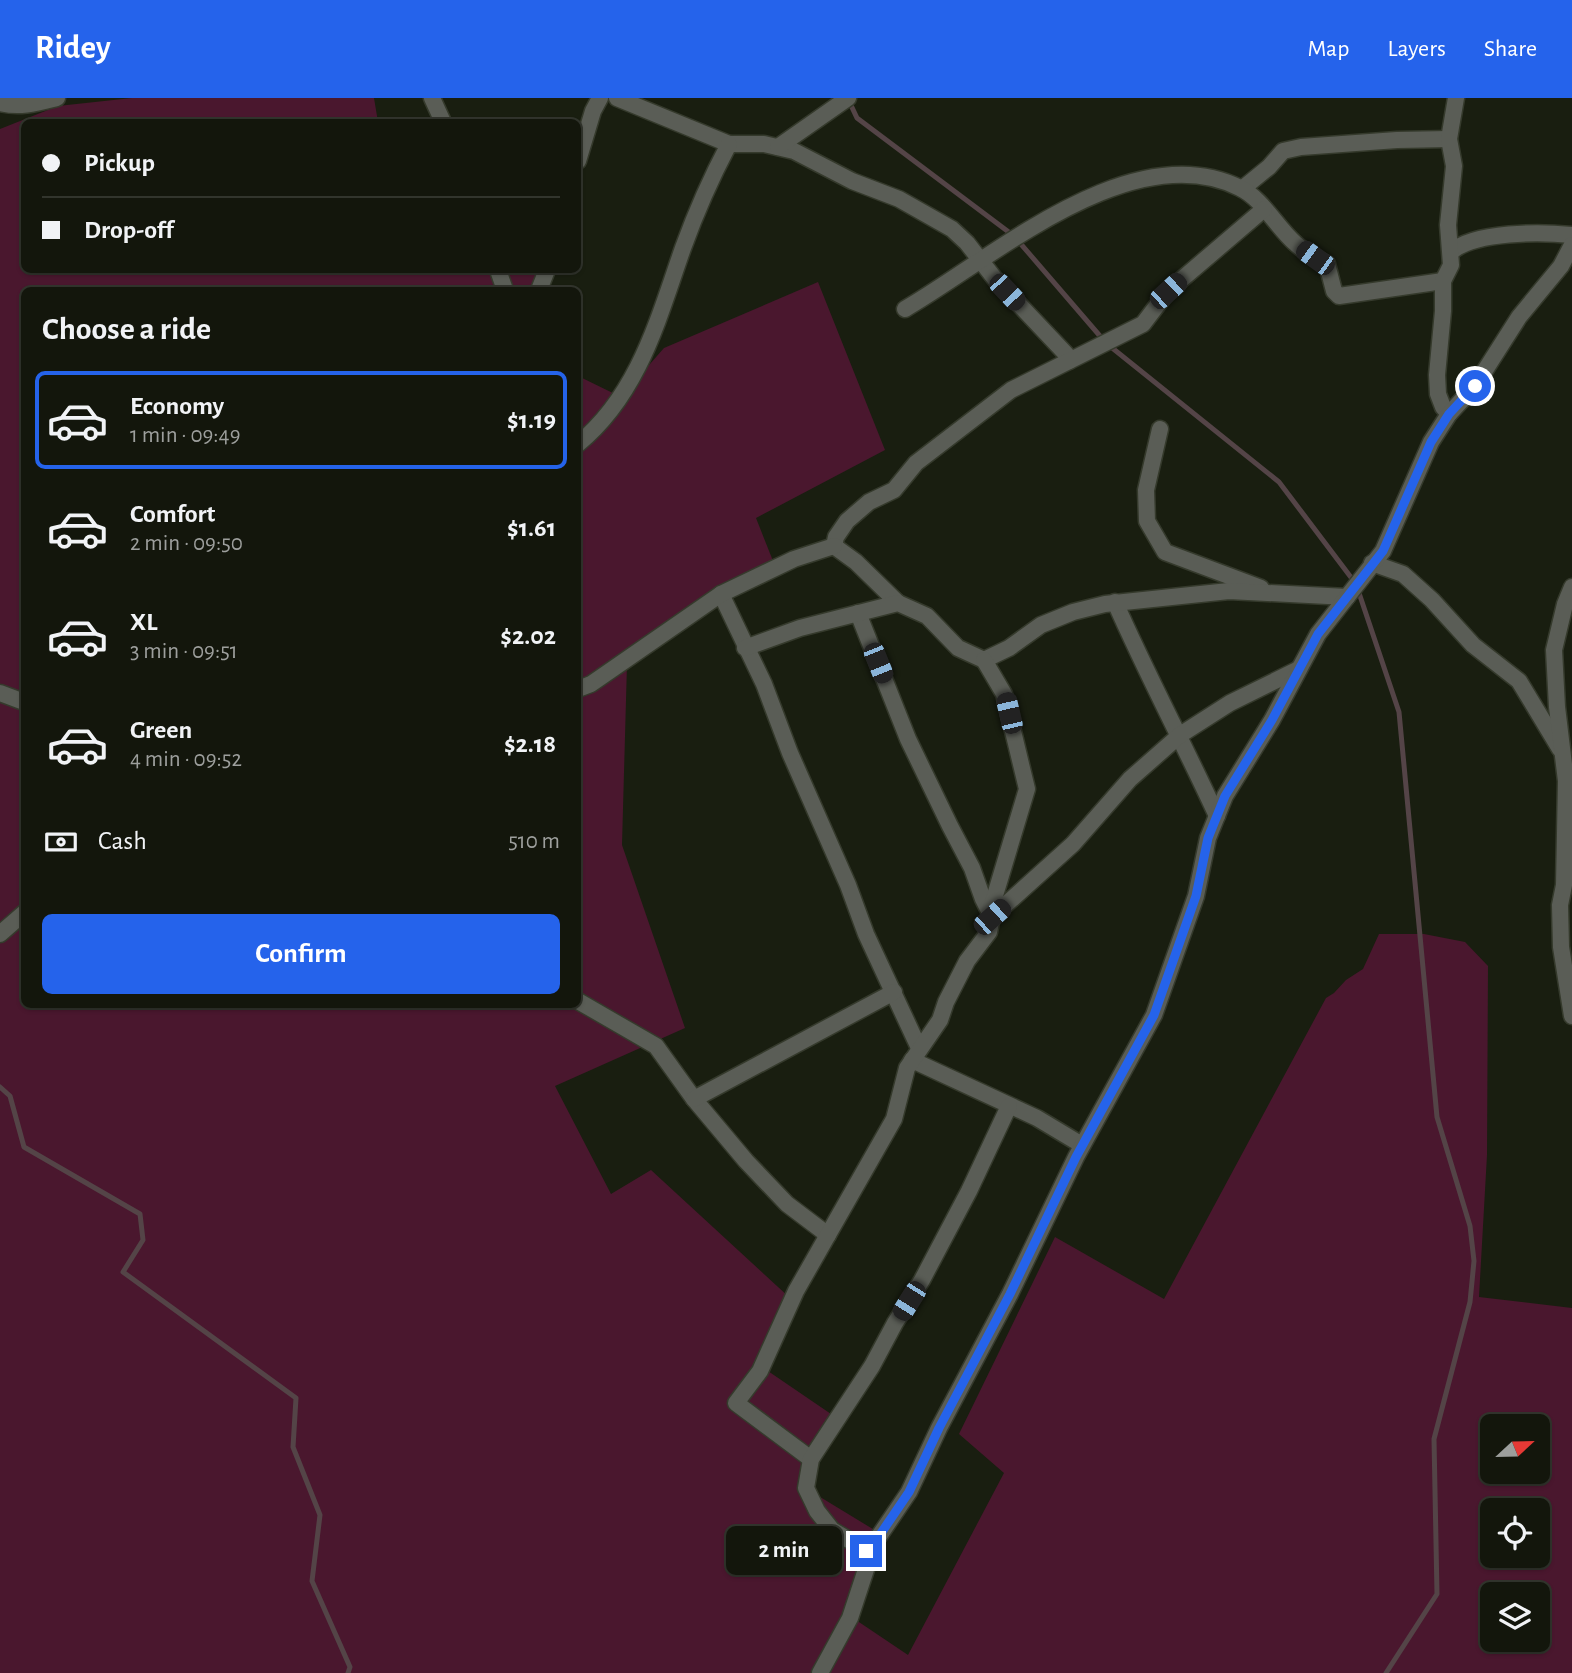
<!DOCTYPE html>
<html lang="en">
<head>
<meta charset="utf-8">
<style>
  :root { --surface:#13160c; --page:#1c1f15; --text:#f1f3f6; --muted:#9d9f9d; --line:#32352d; --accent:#2563eb }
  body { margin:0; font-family:"Alegreya Sans",sans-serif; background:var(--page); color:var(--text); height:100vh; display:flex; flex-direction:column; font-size:26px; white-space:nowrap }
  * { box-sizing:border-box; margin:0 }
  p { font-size:23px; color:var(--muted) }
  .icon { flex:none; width:38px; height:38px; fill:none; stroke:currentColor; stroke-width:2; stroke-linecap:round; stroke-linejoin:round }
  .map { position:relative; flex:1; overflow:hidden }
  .side { position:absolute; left:21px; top:189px; width:560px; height:721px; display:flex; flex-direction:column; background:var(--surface); border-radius:10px; box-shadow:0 2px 5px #0004,0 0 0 2px var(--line) }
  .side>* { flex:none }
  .top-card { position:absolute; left:21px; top:21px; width:560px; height:154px; border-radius:10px; box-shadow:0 2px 5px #0004,0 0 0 2px var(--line); display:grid; align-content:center; height:154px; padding:0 21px; background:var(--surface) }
  .needle { width:46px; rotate:68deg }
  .buttons { position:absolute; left:1480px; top:1316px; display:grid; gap:14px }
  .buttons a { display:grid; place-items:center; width:70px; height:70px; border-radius:10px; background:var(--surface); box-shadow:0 2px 5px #0004,0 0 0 2px var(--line); font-size:35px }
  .end { position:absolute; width:32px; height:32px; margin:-16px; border:9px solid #2563eb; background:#fff; box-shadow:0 0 0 4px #fff }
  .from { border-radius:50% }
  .bubble { position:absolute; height:49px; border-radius:10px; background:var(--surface); box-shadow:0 2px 5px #0004,0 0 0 2px var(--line); font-size:23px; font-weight:600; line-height:49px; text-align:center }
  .car { position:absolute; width:21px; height:42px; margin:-21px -10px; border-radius:9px; box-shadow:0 0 5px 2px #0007; background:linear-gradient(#222 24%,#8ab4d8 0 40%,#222 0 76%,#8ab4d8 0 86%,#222 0) }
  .top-card b { display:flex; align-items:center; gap:24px; height:66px; font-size:26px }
  .top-card b+b { border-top:2px solid var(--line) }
  .top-card i { width:18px; height:18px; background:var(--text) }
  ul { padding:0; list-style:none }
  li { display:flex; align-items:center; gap:21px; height:98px; margin:0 14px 10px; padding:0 7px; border:4px solid transparent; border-radius:10px }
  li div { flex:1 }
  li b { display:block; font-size:26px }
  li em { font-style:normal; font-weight:600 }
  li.current { border-color:var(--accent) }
  li>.icon { width:63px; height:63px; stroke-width:1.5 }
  h2 { padding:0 21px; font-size:32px; line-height:84px }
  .pay { display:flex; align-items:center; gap:18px; height:77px; padding:0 21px; font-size:26px }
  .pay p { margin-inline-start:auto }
  .action { display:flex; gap:14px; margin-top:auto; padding:14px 21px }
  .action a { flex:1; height:80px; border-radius:10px; background:var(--accent); color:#fff; font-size:28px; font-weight:600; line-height:80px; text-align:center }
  header { display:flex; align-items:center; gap:42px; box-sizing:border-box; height:98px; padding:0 35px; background:var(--accent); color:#fff }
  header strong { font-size:33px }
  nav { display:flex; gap:38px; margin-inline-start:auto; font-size:24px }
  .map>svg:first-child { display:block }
</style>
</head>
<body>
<header>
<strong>Ridey</strong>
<nav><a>Map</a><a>Layers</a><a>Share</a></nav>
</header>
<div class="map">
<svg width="1572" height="1575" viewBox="0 0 1572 1575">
  <rect width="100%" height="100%" fill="#191e10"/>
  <!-- green -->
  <path fill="#4a172e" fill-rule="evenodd" d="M 132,0 L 374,0 L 378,24 L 24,24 L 24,172 L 554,172 L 548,192 L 24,192 L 24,906 L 578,906 L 578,278 L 621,299 L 664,250 L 818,184 L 885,352 L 756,420 L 775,468 L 627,566 L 622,747 L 685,930 L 555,988 L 611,1096 L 651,1072 L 790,1200 L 765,1271 L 831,1316 L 807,1391 L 881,1436 L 850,1518 L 908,1557 L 1004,1375 L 959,1336 L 1055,1139 L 1164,1201 L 1326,900 L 1334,895 L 1346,882 L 1363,871 L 1379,836 L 1424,836 L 1465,844 L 1488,868 L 1487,1057 L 1479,1199 L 1572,1210 L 1572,1575 L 0,1575 L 0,31 L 58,8 ZM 1493,1328 L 1538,1328 L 1538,1374 L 1493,1374 ZM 1493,1412 L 1538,1412 L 1538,1458 L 1493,1458 ZM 1493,1496 L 1538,1496 L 1538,1542 L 1493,1542 Z"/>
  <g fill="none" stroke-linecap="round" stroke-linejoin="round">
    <!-- stream -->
    <g stroke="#544447" stroke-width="5">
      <path d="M 849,3 L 857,20 L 1014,138 L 1106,245 L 1279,384 L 1356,486 L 1399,614 L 1437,1019 L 1470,1128 L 1474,1163 L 1470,1204 L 1434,1341 L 1437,1496 L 1386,1575"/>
      <path d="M 0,989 L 10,998 L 24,1049 L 140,1116 L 143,1142 L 123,1174 L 296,1300 L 293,1349 L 320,1417 L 312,1483 L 350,1569 L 348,1575"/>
    </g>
    <!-- street casing -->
    <g stroke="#353a2c" stroke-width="19">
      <g id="street">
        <path d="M 432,0 L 443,24"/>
        <path d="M 617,0 L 729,46 L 764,46 L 794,53 L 852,83 L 899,101 L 952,131 L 967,145 L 995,181 L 1066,256 L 1069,263"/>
        <path d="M 0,5 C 20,10 37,5 57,0"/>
        <path d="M 778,49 L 848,0"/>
        <path d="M 578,63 L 593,13 L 600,0"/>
        <path d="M 1242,91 L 1269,69 L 1283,53 L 1301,49 L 1397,42 L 1449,41"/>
        <path d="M 1451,154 C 1475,133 1541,134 1572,137"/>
        <path d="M 498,172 L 505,192"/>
        <path d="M 539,192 L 547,172"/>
        <path d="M 905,211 C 993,160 1132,36 1240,90 C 1263,101 1277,130 1296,146 C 1305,154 1316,161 1327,166 L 1334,193 L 1339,198 L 1443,183"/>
        <path d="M 1449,316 L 1443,309 L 1438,296 L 1437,277 L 1443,213 L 1443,183 L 1451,167 L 1448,127 L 1454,68 L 1449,41 L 1456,0"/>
        <path d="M 1160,331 L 1146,392 L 1147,423 L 1165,454 L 1261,490"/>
        <path d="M 578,346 C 639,296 658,221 683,150 C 696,114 711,80 729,46"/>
        <path d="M 834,448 L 836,439 L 847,423 L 869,404 L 894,392 L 916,365 L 1011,292 L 1143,226 L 1168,193 L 1264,111"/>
        <path d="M 834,448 L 856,464 L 898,505"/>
        <path d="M 1372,465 L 1403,476 L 1432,502 L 1473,547 L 1519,583 L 1560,651"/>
        <path d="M 1572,489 L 1565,506 L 1554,552 L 1557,609 L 1566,683 L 1564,787 L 1560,807 L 1561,849 L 1572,918"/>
        <path d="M 721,496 L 764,586 L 790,655 L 848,787 L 866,836 L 919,950"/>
        <path d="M 1115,504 C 1147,577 1184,646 1217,718"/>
        <path d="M 858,515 L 908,641 L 950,728 L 972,770 L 983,801 L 992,819"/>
        <path d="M 745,550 L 800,530 L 898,505 L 927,518 L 958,550 L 984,562 L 1009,550 L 1041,527 L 1073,514 L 1105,506 L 1229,493 L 1347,499"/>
        <path d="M 984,562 L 1004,596 L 1027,691 L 990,814"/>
        <path d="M 578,591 L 591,586 L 721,496 L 794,461 L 834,448"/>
        <path d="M 0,595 L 24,604"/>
        <path d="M 0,836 L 24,815"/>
        <path d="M 578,903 L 656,948 L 694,1001 L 746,1063 L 787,1106 L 828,1137"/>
        <path d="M 912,962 L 1037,1020 L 1082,1047"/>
        <path d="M 694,1001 L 894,894"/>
        <path d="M 811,1361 L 736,1305 L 760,1273 L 796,1193 L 894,1021 L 907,970 L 940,922 L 946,904 L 967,863 L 989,834 L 992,819 L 1073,746 L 1130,681 L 1180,637 L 1230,605 L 1299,571"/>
        <path d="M 871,1455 L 832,1432 L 817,1413 L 806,1390 L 811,1361 L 872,1268 L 895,1225 L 922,1182 L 969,1093 L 1009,1008"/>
        <path d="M 820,1575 L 850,1520 L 875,1444 L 909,1394 L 939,1330 L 1010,1196 L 1076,1059 L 1154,917 L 1196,798 L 1208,740 L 1225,698 L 1272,622 L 1318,536 L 1383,453 L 1431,344 L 1449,316 L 1475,288 L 1519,219 L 1561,168 L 1572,147"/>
      </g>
    </g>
    <!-- street -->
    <use href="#street" stroke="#5a5d56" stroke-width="16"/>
  </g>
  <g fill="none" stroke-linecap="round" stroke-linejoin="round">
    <!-- route -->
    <path stroke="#2563eb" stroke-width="9" d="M 866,1453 L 872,1455 L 875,1444 L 909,1394 L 939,1330 L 1010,1196 L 1076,1059 L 1154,917 L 1196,798 L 1208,740 L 1225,698 L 1272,622 L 1318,536 L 1383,453 L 1431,344 L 1449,316 L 1475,288"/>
  </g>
</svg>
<div class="buttons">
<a><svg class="needle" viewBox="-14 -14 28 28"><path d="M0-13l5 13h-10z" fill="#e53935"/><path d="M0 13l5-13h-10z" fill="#9d9f9d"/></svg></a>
<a><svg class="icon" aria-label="locate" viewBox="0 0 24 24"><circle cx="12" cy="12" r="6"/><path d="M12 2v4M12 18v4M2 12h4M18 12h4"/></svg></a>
<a><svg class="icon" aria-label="layers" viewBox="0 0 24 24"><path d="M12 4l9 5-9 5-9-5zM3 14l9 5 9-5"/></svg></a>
</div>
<i class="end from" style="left:1475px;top:288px"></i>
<i class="end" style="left:866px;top:1453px"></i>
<div class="bubble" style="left:726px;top:1428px;width:116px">2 min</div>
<i class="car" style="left:1315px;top:160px;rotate:306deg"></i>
<i class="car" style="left:1168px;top:193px;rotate:47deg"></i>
<i class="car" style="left:1007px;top:194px;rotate:137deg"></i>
<i class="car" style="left:878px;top:565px;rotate:158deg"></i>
<i class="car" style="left:1009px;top:615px;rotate:347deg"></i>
<i class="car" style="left:992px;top:819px;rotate:48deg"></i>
<i class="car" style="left:909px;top:1203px;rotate:212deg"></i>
<div class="top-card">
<b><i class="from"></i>Pickup</b>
<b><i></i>Drop-off</b>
</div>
<section class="side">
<h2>Choose a ride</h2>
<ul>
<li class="current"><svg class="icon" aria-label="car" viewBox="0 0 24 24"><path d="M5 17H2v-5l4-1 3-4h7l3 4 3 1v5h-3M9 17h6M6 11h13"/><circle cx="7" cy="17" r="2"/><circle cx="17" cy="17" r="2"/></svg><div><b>Economy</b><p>1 min · 09:49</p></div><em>$1.19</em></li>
<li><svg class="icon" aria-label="car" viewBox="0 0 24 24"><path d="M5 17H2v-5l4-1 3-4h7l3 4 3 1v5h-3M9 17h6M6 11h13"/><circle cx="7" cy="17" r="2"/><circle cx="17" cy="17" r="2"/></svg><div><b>Comfort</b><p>2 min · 09:50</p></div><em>$1.61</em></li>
<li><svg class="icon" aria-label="car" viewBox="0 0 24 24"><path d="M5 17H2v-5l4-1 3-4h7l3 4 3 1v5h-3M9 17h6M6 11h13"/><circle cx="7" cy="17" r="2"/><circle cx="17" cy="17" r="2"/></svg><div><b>XL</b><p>3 min · 09:51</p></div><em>$2.02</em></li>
<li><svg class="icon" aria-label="car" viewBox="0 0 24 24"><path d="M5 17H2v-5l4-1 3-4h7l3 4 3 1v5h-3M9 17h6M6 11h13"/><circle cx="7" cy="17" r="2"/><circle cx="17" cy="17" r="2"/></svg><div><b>Green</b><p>4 min · 09:52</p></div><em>$2.18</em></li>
</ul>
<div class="pay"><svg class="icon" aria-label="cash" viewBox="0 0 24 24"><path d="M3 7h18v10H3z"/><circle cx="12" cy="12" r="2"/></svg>Cash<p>510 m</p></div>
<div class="action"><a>Confirm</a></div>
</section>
</div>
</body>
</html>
